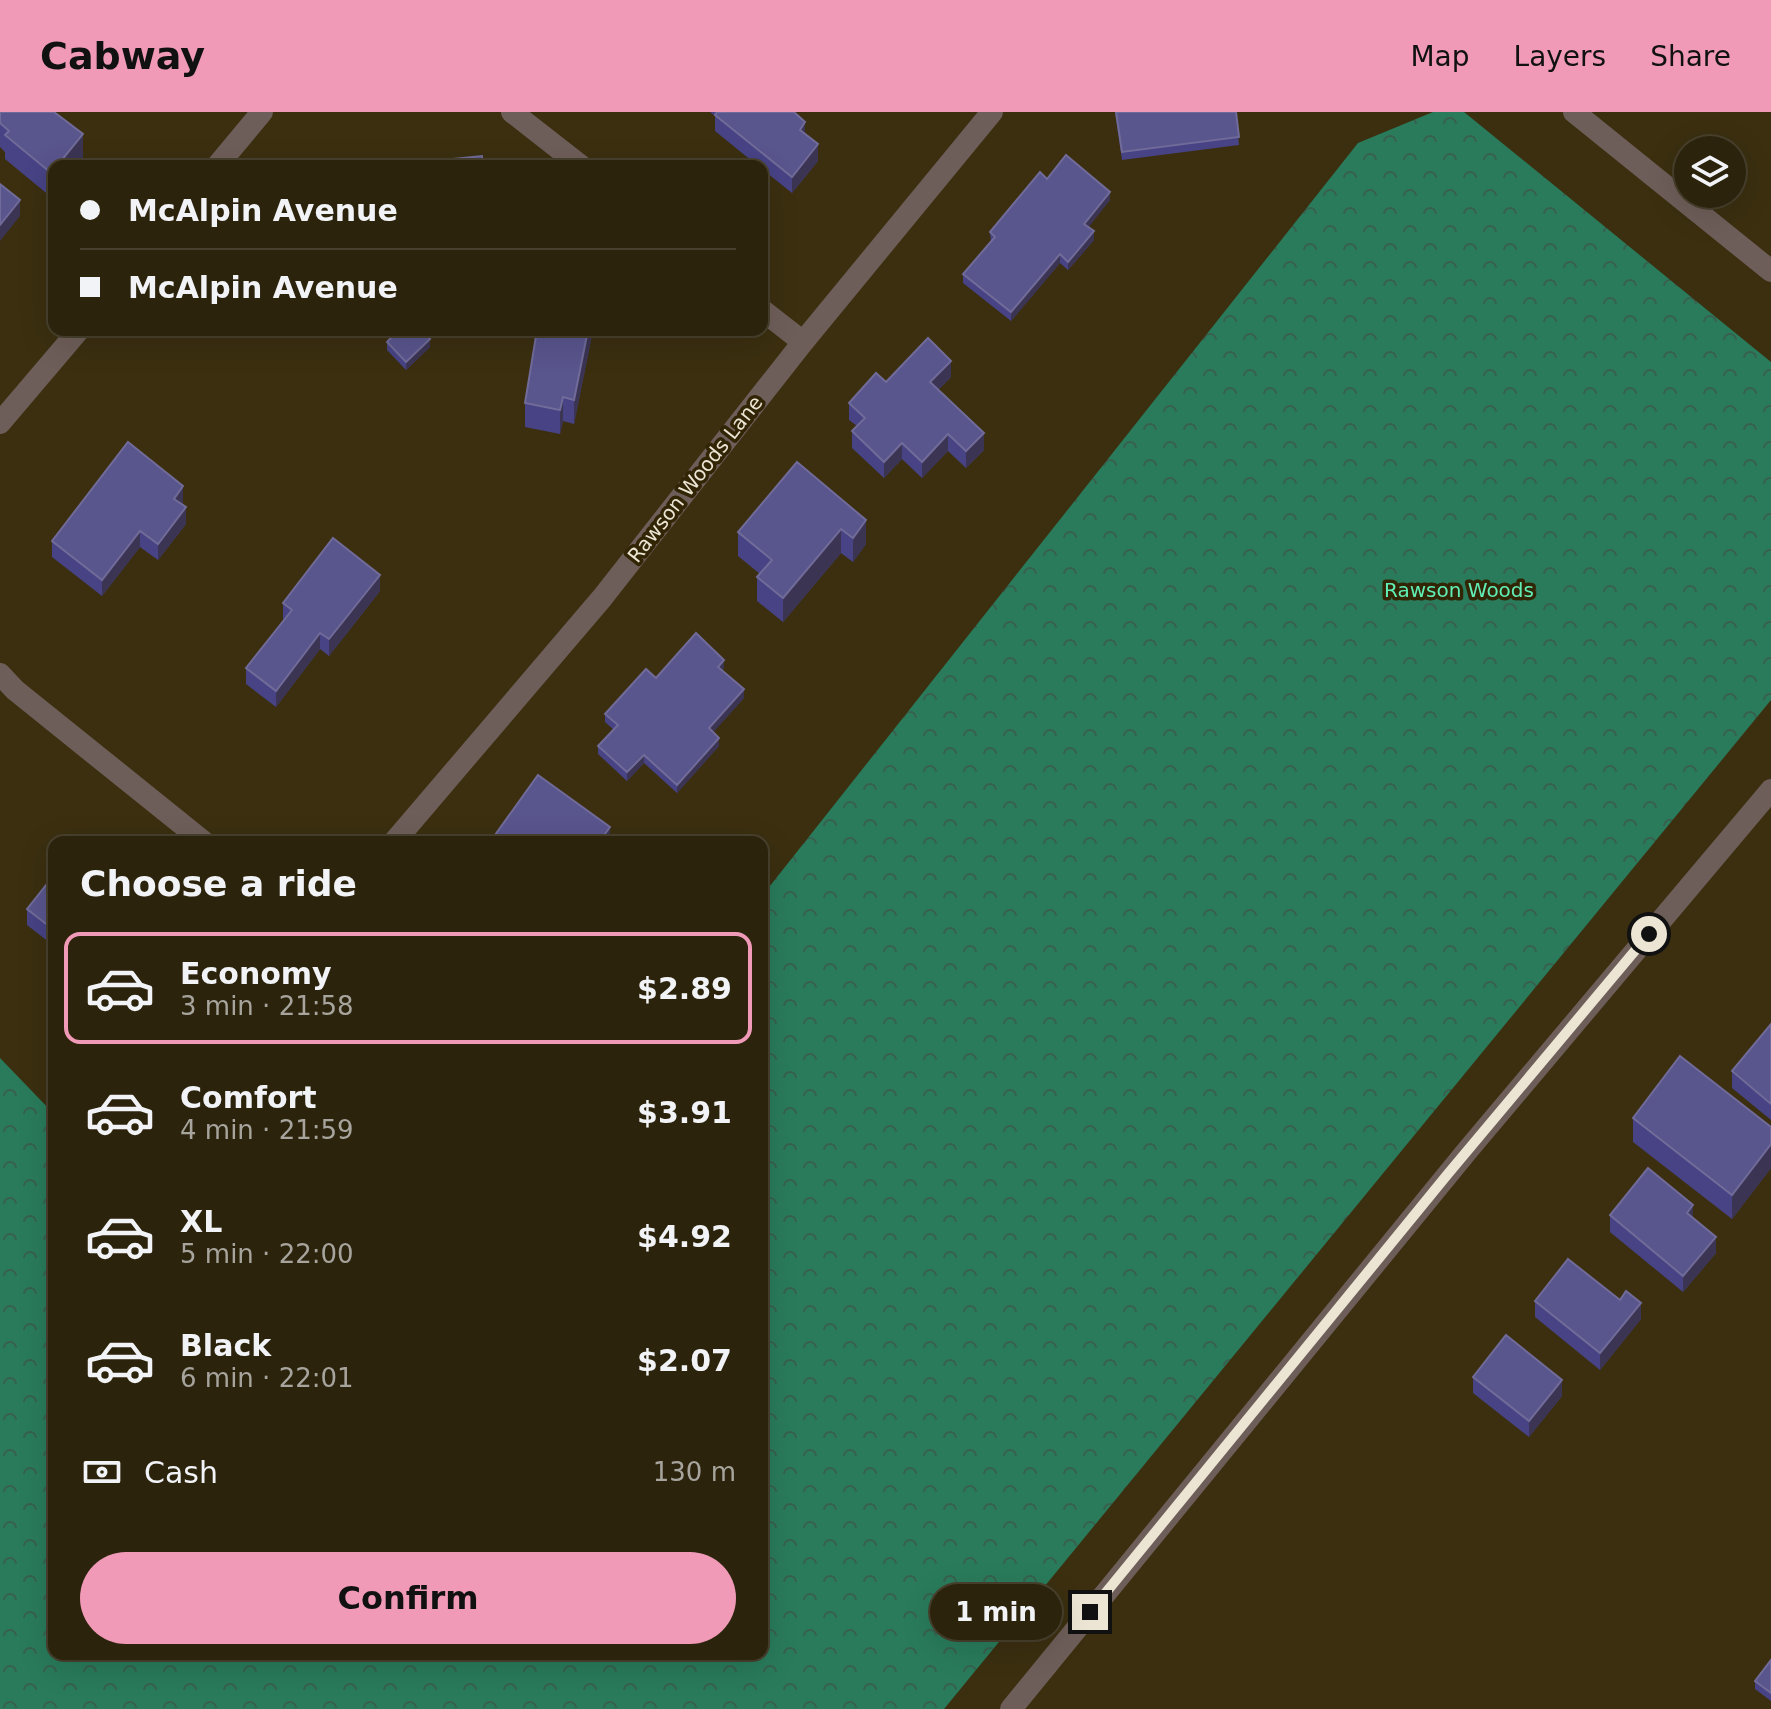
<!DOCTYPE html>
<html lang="en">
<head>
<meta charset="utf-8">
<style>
  :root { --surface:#2c230c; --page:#342b15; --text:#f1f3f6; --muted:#a6a49d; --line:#48402d; --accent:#f09ab7 }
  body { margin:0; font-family:"DejaVu Sans",sans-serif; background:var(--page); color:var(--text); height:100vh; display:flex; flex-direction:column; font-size:30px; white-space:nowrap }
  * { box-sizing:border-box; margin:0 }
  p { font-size:26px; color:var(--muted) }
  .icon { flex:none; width:44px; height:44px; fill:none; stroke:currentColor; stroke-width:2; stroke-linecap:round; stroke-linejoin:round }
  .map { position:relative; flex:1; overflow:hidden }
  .side { position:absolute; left:48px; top:724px; width:720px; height:824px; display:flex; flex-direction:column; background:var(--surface); border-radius:16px; box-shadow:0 8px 32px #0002,0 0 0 2px var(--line) }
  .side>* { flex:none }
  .guide { position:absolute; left:48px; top:48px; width:720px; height:176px; border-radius:16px; box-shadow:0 8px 32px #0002,0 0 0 2px var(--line); display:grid; align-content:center; height:176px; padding:0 32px; background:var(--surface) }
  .buttons { position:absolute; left:1674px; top:24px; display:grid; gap:16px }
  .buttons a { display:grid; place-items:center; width:72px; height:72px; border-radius:50%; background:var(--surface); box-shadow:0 8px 32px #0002,0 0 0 2px var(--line); font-size:40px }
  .end { position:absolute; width:36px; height:36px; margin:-18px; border:10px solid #ece5d4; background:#111; box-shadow:0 0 0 4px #111 }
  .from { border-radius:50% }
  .bubble { position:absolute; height:56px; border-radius:28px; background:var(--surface); box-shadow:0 8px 32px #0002,0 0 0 2px var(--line); font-size:26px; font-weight:700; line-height:56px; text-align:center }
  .guide b { display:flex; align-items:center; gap:28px; height:76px; font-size:30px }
  .guide b+b { border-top:2px solid var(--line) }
  .guide i { width:20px; height:20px; background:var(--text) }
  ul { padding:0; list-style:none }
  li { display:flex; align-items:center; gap:24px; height:112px; margin:0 16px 12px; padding:0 16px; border:4px solid transparent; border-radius:16px }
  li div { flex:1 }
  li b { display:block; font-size:30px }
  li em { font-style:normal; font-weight:700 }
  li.on { border-color:var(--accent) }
  li>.icon { width:72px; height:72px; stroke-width:1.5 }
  h2 { padding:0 32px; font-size:36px; line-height:96px }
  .pay { display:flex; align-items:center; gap:20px; height:88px; padding:0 32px; font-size:30px }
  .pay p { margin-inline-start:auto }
  .action { display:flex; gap:16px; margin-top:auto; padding:16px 32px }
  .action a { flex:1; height:92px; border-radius:48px; background:var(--accent); color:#111; font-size:32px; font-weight:700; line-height:92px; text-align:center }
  header { display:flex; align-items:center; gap:48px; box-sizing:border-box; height:112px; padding:0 40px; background:var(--accent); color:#111 }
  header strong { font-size:38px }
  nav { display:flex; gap:44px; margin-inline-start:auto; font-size:28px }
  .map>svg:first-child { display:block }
</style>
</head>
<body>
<header>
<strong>Cabway</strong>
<nav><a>Map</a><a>Layers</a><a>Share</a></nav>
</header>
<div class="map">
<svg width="1771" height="1597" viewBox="0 0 1771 1597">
  <defs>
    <pattern id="forest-crowns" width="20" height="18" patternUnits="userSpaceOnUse" patternTransform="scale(2)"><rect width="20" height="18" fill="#297b5b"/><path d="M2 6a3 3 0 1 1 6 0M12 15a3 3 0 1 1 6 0" fill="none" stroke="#38604e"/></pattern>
  </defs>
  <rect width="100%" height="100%" fill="#3b2f10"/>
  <!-- forest -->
  <path fill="url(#forest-crowns)" d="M 1433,0 L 1464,0 L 1771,250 L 1771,588 L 944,1597 L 0,1597 L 0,946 L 54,1002 L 54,1542 L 762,1542 L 762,784 L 1358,31 Z"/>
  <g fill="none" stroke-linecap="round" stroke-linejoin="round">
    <!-- minor -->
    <g stroke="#6e5e59" stroke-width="22">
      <path d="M 512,0 L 581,54"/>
      <path d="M 1574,0 L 1771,159"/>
      <path d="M 217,54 L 262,0"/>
      <path d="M 762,198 L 803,230"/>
      <path d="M 0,311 L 79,218"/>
      <path d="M 0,562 L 15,578 L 204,730"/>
      <path d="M 394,730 L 602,486 L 803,230 L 992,0"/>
    </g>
    <!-- tertiary -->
    <path stroke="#6e5e59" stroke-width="22" d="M 1011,1597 L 1467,1039 L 1771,678"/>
  </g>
  <!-- wall -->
  <g fill="#474385">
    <path d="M 0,0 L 59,3 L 83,46 L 54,54 L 54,82 L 51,85 L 5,47 L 5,40 L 0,35 Z"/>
    <path d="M 710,0 L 794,0 L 818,49 L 792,81 L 762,57 L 762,54 L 758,54 L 715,19 L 715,4 Z"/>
    <path d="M 1115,0 L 1236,0 L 1239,33 L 1122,48 Z"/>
    <path d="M 1047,67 L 1110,88 L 1088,115 L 1094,128 L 1068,158 L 1060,151 L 1011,209 L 963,171 L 963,162 L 991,130 L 990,120 Z"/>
    <path d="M 535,218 L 593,218 L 574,312 L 563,309 L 560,322 L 525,315 L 525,291 L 535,227 Z"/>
    <path d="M 387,230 L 430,235 L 406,258 L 387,238 Z"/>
    <path d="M 951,265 L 938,278 L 984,338 L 966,356 L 948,339 L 922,366 L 902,347 L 884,366 L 852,336 L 852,319 L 857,314 L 849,308 L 849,291 L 886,270 Z"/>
    <path d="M 183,391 L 182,393 L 186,412 L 158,448 L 140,435 L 102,484 L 52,445 L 52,429 Z"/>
    <path d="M 866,408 L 866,432 L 853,450 L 841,441 L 783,510 L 757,489 L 757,465 L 760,462 L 738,444 L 738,420 Z"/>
    <path d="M 380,479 L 329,544 L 320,537 L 276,595 L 246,572 L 246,556 L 284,508 L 283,507 L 283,491 Z"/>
    <path d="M 724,556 L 722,558 L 744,586 L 713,620 L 719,634 L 677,681 L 644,651 L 627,669 L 598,642 L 598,634 L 614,618 L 605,610 L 605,602 L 656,566 Z"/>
    <path d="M 54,763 L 54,834 L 27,813 L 27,797 Z"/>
    <path d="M 1771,912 L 1771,1008 L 1732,976 L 1732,959 Z"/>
    <path d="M 1633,1006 L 1771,1032 L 1771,1056 L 1732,1107 L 1633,1030 Z"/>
    <path d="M 1610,1103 L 1716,1141 L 1683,1180 L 1610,1120 Z"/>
    <path d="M 1535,1189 L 1641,1207 L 1600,1258 L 1535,1205 Z"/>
    <path d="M 1473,1265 L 1562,1284 L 1529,1325 L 1473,1281 Z"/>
    <path d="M 1771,1548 L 1771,1589 L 1755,1577 L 1755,1569 Z"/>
  </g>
  <!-- shaded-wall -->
  <g fill="#3b3453">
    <path d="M 805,10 L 805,26 L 800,18 Z"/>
    <path d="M 83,22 L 83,46 L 76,54 L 57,54 Z"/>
    <path d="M 818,32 L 818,49 L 792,81 L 792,65 Z"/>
    <path d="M 54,58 L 54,82 L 51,85 L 51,61 Z"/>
    <path d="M 1110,80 L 1110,88 L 1084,121 L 1084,112 Z"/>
    <path d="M 20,88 L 20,104 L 0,129 L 0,113 Z"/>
    <path d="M 1094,119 L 1094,128 L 1068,158 L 1068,150 Z"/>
    <path d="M 1060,142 L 1060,151 L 1011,209 L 1011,200 Z"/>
    <path d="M 588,218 L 593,218 L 574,312 L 574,288 Z"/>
    <path d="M 430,227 L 430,235 L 406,258 L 406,250 Z"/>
    <path d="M 951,249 L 951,265 L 930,286 L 930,270 Z"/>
    <path d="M 563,285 L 563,309 L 560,322 L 560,298 Z"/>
    <path d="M 984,321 L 984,338 L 966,356 L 966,339 Z"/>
    <path d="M 948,322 L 948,339 L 922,366 L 922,350 Z"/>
    <path d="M 902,331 L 902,347 L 884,366 L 884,350 Z"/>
    <path d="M 183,374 L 183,391 L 174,403 L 174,387 Z"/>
    <path d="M 186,395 L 186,412 L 158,448 L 158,432 Z"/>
    <path d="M 866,408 L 866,432 L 853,450 L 853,426 Z"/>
    <path d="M 841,417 L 841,441 L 783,510 L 783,486 Z"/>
    <path d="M 140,419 L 140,435 L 102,484 L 102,468 Z"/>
    <path d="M 380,463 L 380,479 L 329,544 L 329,527 Z"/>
    <path d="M 320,521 L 320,537 L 276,595 L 276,579 Z"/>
    <path d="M 724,548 L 724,556 L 718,563 L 718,555 Z"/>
    <path d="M 744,577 L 744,586 L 709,625 L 709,616 Z"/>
    <path d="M 719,626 L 719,634 L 677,681 L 677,673 Z"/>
    <path d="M 644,643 L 644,651 L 627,669 L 627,660 Z"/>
    <path d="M 610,715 L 610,730 L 599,730 Z"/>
    <path d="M 1771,1032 L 1771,1056 L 1732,1107 L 1732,1083 Z"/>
    <path d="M 1693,1093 L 1693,1110 L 1687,1101 Z"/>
    <path d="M 1716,1125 L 1716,1141 L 1683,1180 L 1683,1164 Z"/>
    <path d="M 1641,1191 L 1641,1207 L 1600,1258 L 1600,1241 Z"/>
    <path d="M 1562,1268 L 1562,1284 L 1529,1325 L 1529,1309 Z"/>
  </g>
  <!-- building -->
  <g fill="#59558d" stroke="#706b98" stroke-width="2">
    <path d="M 0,0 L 54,0 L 83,22 L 57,54 L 54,54 L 54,58 L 51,61 L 5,23 L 9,19 L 0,11 Z"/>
    <path d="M 717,0 L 794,0 L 805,10 L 800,18 L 818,32 L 792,65 L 715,3 Z"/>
    <path d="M 1116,0 L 1236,0 L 1239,25 L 1122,40 Z"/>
    <path d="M 1066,43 L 1110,80 L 1084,112 L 1094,119 L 1068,150 L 1060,142 L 1011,200 L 963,162 L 995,125 L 990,120 L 1040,60 L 1047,67 Z"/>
    <path d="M 482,44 L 483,54 L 383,54 Z"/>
    <path d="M 0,72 L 20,88 L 0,113 Z"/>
    <path d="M 398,218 L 421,218 L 430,227 L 406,250 L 387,230 Z"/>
    <path d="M 537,218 L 588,218 L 574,288 L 563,285 L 560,298 L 525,291 Z"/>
    <path d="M 928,226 L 951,249 L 930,270 L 984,321 L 966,339 L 948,322 L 922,350 L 902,331 L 884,350 L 852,319 L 865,306 L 849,291 L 876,261 L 886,270 Z"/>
    <path d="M 128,330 L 183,374 L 174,387 L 186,395 L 158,432 L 140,419 L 102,468 L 52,429 Z"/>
    <path d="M 797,350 L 866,408 L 853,426 L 841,417 L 783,486 L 757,465 L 772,448 L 738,420 Z"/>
    <path d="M 333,426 L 380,463 L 329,527 L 320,521 L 276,579 L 246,556 L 292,498 L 283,491 Z"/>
    <path d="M 696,521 L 724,548 L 718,555 L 744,577 L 709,616 L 719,626 L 677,673 L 644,643 L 627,660 L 598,634 L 618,613 L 605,602 L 646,557 L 656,566 Z"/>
    <path d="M 538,663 L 610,715 L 599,730 L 490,730 Z"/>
    <path d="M 54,763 L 54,818 L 27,797 Z"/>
    <path d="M 1771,912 L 1771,992 L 1732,959 Z"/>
    <path d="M 1680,944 L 1771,1015 L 1771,1032 L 1732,1083 L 1633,1006 Z"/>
    <path d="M 1648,1056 L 1693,1093 L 1687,1101 L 1716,1125 L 1683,1164 L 1610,1103 Z"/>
    <path d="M 1568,1147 L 1620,1188 L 1626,1179 L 1641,1191 L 1600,1241 L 1535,1189 Z"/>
    <path d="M 1506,1223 L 1562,1268 L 1529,1309 L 1473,1265 Z"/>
    <path d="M 1771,1548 L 1771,1581 L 1755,1569 Z"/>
  </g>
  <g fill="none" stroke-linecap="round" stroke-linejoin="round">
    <!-- route -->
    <path stroke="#ece5d4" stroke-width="10" d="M 1090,1500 L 1447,1063 L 1649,822"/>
  </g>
  <g text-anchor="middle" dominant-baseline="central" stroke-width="7" stroke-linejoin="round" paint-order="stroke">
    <!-- street labels -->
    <g font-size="20" fill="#ece5d4" stroke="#312506">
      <text transform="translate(695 367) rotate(-52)">Rawson Woods Lane</text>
    </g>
    <!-- park labels -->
    <g font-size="20" fill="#60eeb6" stroke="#312506">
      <text x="1459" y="478">Rawson Woods</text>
    </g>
  </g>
</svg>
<div class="buttons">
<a><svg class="icon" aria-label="layers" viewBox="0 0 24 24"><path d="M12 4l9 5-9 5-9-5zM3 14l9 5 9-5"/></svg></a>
</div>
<i class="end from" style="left:1649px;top:822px"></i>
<i class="end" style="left:1090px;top:1500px"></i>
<div class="bubble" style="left:930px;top:1472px;width:132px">1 min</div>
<div class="guide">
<b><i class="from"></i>McAlpin Avenue</b>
<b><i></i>McAlpin Avenue</b>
</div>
<section class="side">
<h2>Choose a ride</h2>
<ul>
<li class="on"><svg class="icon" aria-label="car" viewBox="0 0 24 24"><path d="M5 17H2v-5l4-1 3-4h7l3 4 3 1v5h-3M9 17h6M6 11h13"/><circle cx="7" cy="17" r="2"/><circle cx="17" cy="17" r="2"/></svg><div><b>Economy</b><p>3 min · 21:58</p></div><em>$2.89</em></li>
<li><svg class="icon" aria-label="car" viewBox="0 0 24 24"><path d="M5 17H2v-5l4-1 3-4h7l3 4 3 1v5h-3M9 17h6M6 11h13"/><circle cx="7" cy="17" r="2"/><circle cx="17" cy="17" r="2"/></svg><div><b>Comfort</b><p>4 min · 21:59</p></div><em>$3.91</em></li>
<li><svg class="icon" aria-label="car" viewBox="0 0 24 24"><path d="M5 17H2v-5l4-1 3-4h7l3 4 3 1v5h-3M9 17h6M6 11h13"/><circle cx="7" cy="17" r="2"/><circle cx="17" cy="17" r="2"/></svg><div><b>XL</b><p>5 min · 22:00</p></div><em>$4.92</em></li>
<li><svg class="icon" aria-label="car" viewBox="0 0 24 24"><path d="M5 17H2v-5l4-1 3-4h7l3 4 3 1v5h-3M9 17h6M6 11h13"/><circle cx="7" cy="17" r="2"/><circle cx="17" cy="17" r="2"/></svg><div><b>Black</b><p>6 min · 22:01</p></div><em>$2.07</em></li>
</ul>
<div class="pay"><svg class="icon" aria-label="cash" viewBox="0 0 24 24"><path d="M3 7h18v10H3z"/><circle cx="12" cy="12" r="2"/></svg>Cash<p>130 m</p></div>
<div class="action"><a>Confirm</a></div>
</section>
</div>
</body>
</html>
